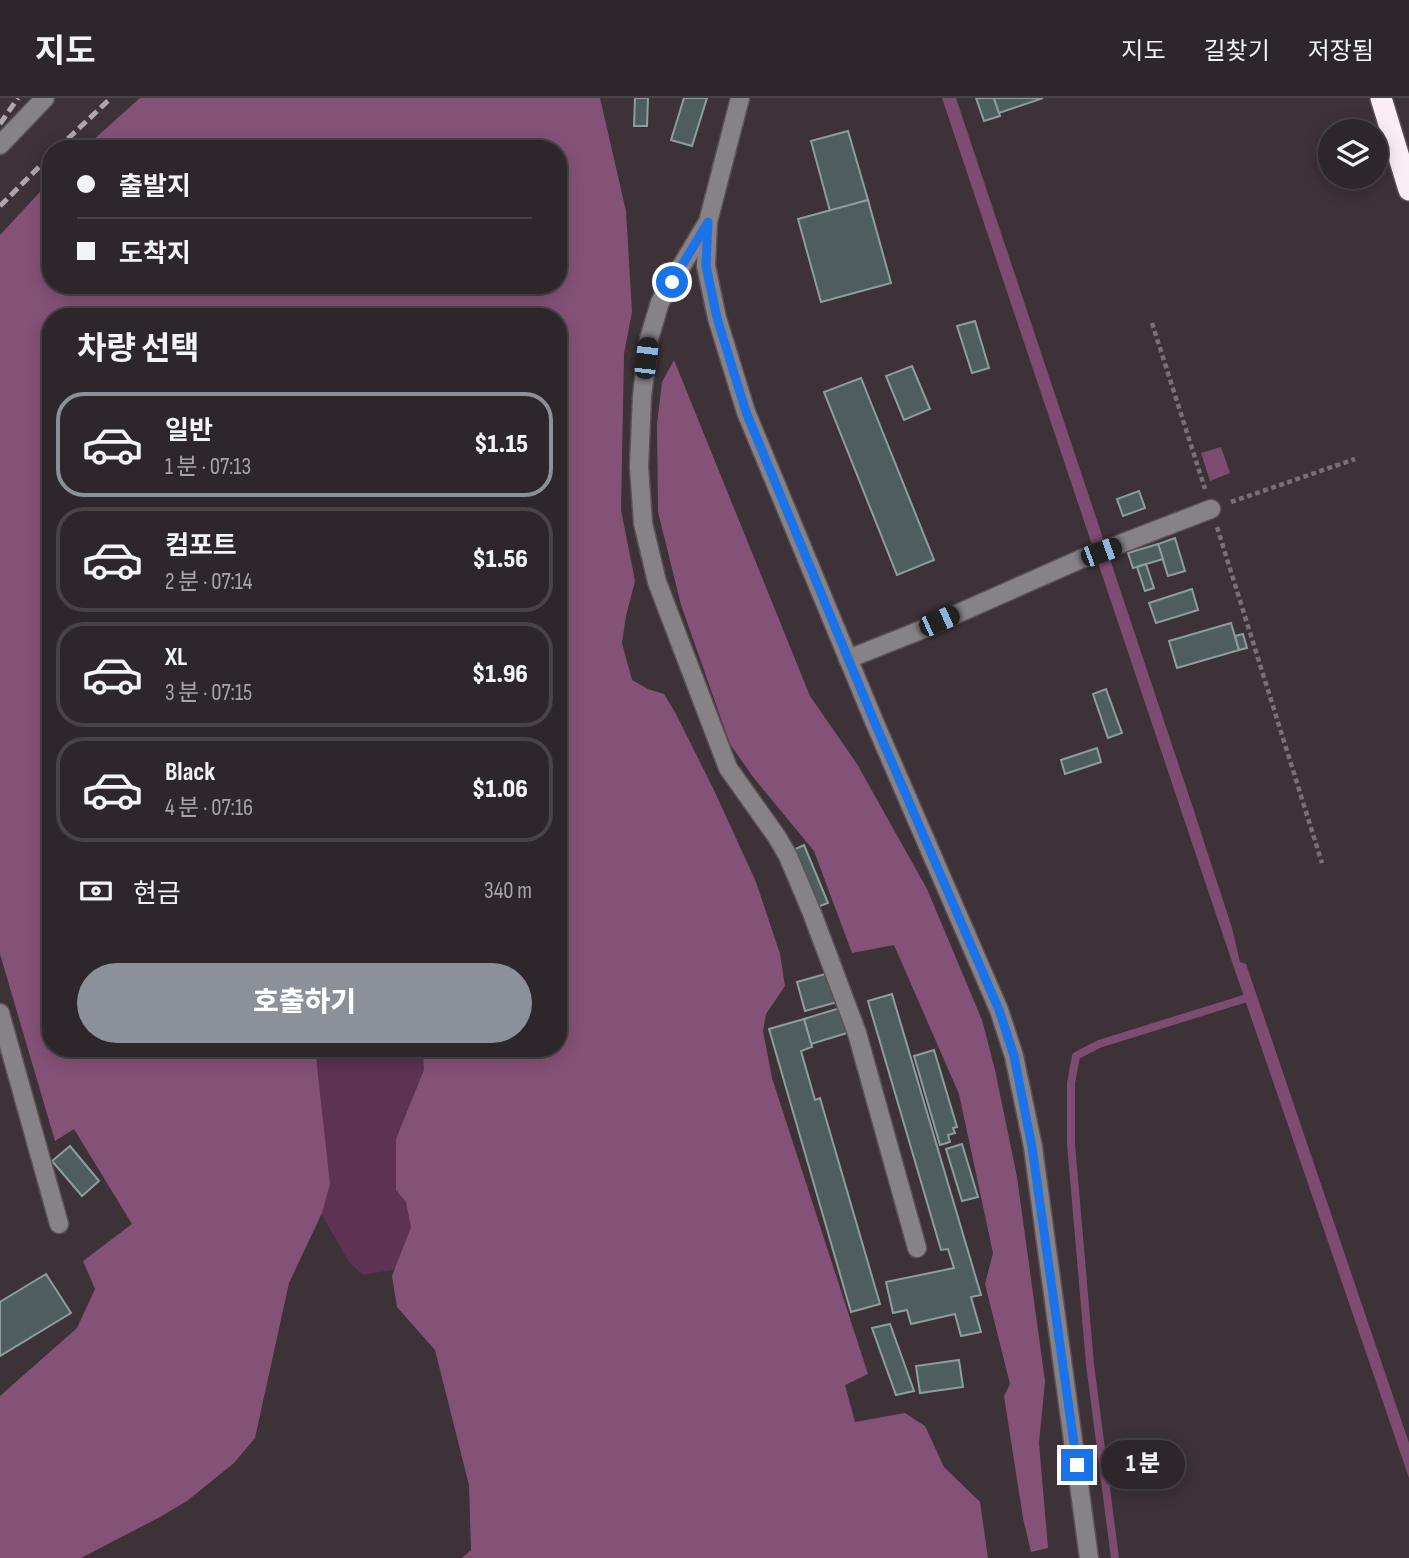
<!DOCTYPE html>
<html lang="ko">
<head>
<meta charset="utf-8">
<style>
  :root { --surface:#2d262a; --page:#393236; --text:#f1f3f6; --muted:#a7a5a8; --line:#484347; --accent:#8c9099 }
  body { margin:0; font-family:"Sofia Sans Condensed","Noto Sans KR",sans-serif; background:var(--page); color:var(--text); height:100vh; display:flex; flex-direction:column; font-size:26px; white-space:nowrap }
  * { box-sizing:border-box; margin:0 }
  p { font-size:23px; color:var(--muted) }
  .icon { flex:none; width:38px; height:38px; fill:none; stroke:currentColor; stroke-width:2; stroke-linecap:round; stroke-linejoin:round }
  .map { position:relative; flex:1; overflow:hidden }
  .details { position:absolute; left:42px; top:210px; width:525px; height:749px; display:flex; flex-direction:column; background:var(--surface); border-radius:28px; box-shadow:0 4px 18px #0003,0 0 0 2px var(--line) }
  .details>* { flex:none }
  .hud { position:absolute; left:42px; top:42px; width:525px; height:154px; border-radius:28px; box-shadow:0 4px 18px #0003,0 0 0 2px var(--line); display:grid; align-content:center; height:154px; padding:0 35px; background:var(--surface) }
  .tools { position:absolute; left:1318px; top:21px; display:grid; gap:14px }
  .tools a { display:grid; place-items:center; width:70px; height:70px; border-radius:50%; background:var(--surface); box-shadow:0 4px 18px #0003,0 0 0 2px var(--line); font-size:35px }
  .end { position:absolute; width:32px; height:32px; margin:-16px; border:9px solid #1a73e8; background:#fff; box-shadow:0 0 0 4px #fff }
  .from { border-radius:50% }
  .bubble { position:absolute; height:49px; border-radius:24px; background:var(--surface); box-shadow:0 4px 18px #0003,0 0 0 2px var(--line); font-size:23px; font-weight:800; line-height:49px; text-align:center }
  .car { position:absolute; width:21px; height:42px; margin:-21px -10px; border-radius:9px; box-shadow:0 0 5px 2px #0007; background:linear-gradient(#222 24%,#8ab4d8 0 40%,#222 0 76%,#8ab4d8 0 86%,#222 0) }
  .hud b { display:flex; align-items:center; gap:24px; height:66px; font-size:26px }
  .hud b+b { border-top:2px solid var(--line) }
  .hud i { width:18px; height:18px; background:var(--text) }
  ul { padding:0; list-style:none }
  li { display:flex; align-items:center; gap:21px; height:105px; margin:0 14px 10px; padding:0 21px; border:4px solid var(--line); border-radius:28px }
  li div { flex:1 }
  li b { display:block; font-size:26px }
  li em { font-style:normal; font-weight:800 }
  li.selected { border-color:var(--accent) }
  li>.icon { width:63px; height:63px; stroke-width:1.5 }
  h2 { padding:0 35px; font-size:32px; line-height:84px }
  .pay { display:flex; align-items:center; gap:18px; height:77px; padding:0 35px; font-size:26px }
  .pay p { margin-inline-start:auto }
  .primary-button { display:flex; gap:14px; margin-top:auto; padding:14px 35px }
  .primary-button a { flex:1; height:80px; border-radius:42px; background:var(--accent); color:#fff; font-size:28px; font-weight:800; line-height:80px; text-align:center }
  header { display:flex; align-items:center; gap:42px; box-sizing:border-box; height:98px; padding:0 35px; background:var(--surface); border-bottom:2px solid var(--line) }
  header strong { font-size:33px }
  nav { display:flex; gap:38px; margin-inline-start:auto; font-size:24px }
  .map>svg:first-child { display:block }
</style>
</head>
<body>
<header>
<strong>지도</strong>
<nav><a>지도</a><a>길찾기</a><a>저장됨</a></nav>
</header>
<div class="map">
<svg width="1409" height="1460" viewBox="0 0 1409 1460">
  <rect width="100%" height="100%" fill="#3c3238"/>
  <!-- green -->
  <path fill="#5e3253" d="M 249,950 L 432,950 L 419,1112 L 397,1171 L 363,1177 L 349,1164 L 316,1107 Z"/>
  <!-- forest -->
  <g fill="#855277">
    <path d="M 140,0 L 600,0 L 626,113 L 632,214 L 624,256 L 621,412 L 635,483 L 626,518 L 622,545 L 632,582 L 648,591 L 664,596 L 676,616 L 713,690 L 756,784 L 780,856 L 785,888 L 766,916 L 763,933 L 772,980 L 868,1276 L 845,1287 L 855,1324 L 905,1315 L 925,1328 L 944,1369 L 980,1404 L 988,1460 L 462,1460 L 471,1452 L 469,1387 L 435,1252 L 397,1209 L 392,1178 L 411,1129 L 406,1104 L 396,1092 L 396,1041 L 424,972 L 423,950 L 558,950 L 558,219 L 51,219 L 51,950 L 315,950 L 330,1086 L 322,1115 L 289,1185 L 255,1340 L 234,1365 L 187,1403 L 160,1419 L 81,1460 L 0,1460 L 0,1298 L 77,1230 L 95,1191 L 83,1163 L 132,1126 L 74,1031 L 55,1043 L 0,856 L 0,137 L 51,82 L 51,187 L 558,187 L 558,51 L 83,51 Z"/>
    <path d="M 674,262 L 810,598 L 857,666 L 927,791 L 982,922 L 995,972 L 1017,1079 L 1045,1283 L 1039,1345 L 1048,1450 L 1031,1454 L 1023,1420 L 1004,1298 L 1010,1286 L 985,1186 L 993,1155 L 959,996 L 894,847 L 852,855 L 814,753 L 753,679 L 730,646 L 681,507 L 658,414 L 657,326 L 662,284 Z"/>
  </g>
  <!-- water -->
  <g fill="#7f4c71">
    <path d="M 942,0 L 956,0 L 1193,710 L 1232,830 L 1240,864 L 1246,866 L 1409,1345 L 1409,1380 L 1231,861 Z"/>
    <path d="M 1221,349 L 1230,375 L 1210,383 L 1201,355 Z"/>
  </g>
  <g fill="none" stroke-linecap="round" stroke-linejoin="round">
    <!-- stream -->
    <path stroke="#7f4c71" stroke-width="8" d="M 1115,1460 L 1090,1266 L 1071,1046 L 1071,985 L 1076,958 L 1099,946 L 1250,899"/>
  </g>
  <!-- building -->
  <g fill="#4e5d5e" stroke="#8d9d9e" stroke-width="2">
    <path d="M 635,0 L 648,0 L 647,28 L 634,28 Z"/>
    <path d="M 684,0 L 707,0 L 692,48 L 671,42 Z"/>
    <path d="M 976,0 L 994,0 L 1000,18 L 984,23 Z"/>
    <path d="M 994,0 L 1043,0 L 999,15 Z"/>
    <path d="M 848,33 L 868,102 L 830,113 L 811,43 Z"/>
    <path d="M 868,102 L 891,185 L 821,204 L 798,121 Z"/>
    <path d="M 975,223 L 989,270 L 972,275 L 957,228 Z"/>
    <path d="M 912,268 L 930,311 L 904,322 L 886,278 Z"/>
    <path d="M 861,280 L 934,462 L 897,477 L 824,294 Z"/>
    <path d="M 1139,393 L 1145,410 L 1123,418 L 1117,401 Z"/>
    <path d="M 1175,440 L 1185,473 L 1168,478 L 1158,446 Z"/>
    <path d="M 1158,446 L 1163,461 L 1133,470 L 1128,455 Z"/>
    <path d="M 1146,466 L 1154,490 L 1145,493 L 1137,469 Z"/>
    <path d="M 1192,491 L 1198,512 L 1156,525 L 1149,505 Z"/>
    <path d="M 1231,525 L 1239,552 L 1177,570 L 1169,543 Z"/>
    <path d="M 1243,536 L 1247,550 L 1239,552 L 1235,538 Z"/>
    <path d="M 1106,591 L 1122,635 L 1108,640 L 1093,596 Z"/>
    <path d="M 1097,650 L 1101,664 L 1065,676 L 1061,662 Z"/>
    <path d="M 804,747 L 828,805 L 815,810 L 791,753 Z"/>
    <path d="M 829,875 L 837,904 L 805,913 L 797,884 Z"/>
    <path d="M 892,896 L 981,1197 L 971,1199 L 981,1234 L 961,1238 L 955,1216 L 911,1226 L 907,1212 L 893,1215 L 886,1184 L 954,1170 L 948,1151 L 941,1152 L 868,903 Z"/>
    <path d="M 840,910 L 847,935 L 811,946 L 804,921 Z"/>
    <path d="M 804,921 L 812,949 L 801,953 L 815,1002 L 820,1000 L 880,1206 L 851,1214 L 769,931 Z"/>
    <path d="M 934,952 L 957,1029 L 953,1030 L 955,1035 L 948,1037 L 950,1044 L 940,1047 L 914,958 Z"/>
    <path d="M 962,1046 L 978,1099 L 962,1103 L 946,1051 Z"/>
    <path d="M 70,1048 L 99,1083 L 82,1098 L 52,1063 Z"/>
    <path d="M 46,1176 L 71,1215 L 0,1258 L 0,1204 Z"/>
    <path d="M 890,1226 L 914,1293 L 896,1297 L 872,1230 Z"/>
    <path d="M 959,1262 L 963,1289 L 920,1295 L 916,1268 Z"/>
  </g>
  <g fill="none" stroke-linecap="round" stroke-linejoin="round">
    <!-- minor casing -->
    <g stroke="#5a5056" stroke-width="21">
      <g id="minor">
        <path d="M 740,0 L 708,124 L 706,168 L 717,220 L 746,314 L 874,623 L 999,912 L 1014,958 L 1033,1049 L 1089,1460"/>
        <path d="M 0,47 L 45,0"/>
        <path d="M 706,127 L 660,204 L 649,241 L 642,298 L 639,369 L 643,425 L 657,484 L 728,670 L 777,739 L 788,758 L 812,815 L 857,935 L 917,1150"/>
        <path d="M 848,561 L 916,534 L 1081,461 L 1211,411"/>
        <path d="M 0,915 L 59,1126"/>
      </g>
    </g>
    <!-- highway casing -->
    <g stroke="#5a5056" stroke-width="24">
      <path id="highway" d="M 1381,0 L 1409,92"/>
    </g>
    <!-- path -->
    <g stroke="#797076" stroke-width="4.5" stroke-dasharray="5 3.5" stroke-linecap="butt">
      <path d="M 1152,225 L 1205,391"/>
      <path d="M 1231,404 L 1355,361"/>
      <path d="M 1217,429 L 1322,765"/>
    </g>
    <!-- minor -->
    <use href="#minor" stroke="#878285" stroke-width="18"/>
    <!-- highway -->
    <use href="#highway" stroke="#faedf6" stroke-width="21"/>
    <!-- rail -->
    <g stroke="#aea6ab" stroke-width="5" stroke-dasharray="10 5" stroke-linecap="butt">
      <path d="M 0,26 L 18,0"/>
      <path d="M 57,51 L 111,0"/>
      <path d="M 0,108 L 51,57"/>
    </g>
  </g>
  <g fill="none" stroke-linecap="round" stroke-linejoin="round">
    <!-- route -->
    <path stroke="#1a73e8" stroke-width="9" d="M 672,184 L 708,124 L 706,168 L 717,220 L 746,314 L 874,623 L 999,912 L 1014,958 L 1032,1049 L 1077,1367"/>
  </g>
</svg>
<div class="tools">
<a><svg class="icon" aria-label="layers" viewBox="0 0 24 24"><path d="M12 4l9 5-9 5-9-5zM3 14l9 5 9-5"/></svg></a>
</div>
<i class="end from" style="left:672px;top:184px"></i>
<i class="end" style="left:1077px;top:1367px"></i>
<div class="bubble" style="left:1101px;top:1342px;width:84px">1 분</div>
<i class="car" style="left:646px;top:260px;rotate:7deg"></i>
<i class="car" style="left:1101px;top:454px;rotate:70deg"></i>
<i class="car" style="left:939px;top:523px;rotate:66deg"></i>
<div class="hud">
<b><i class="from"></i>출발지</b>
<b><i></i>도착지</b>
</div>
<section class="details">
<h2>차량 선택</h2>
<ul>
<li class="selected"><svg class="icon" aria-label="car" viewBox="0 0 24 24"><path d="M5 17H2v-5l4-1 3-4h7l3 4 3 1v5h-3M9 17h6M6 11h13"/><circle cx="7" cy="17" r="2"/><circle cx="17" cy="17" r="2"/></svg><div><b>일반</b><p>1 분 · 07:13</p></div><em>$1.15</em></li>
<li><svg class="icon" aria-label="car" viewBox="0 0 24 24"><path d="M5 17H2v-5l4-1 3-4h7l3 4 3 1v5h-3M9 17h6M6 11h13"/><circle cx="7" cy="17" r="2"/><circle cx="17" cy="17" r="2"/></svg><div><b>컴포트</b><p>2 분 · 07:14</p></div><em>$1.56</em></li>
<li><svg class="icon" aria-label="car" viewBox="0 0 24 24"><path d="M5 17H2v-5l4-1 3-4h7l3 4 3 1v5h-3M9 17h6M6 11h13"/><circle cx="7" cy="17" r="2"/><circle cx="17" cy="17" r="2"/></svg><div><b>XL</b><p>3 분 · 07:15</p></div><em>$1.96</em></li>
<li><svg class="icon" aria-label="car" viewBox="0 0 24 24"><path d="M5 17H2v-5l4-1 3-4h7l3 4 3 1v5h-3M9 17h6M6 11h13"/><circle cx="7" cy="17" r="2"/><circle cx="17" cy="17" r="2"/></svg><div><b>Black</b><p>4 분 · 07:16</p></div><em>$1.06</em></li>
</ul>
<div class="pay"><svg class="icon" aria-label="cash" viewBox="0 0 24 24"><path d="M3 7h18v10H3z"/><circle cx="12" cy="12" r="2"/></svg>현금<p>340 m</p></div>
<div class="primary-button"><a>호출하기</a></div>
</section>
</div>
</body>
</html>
